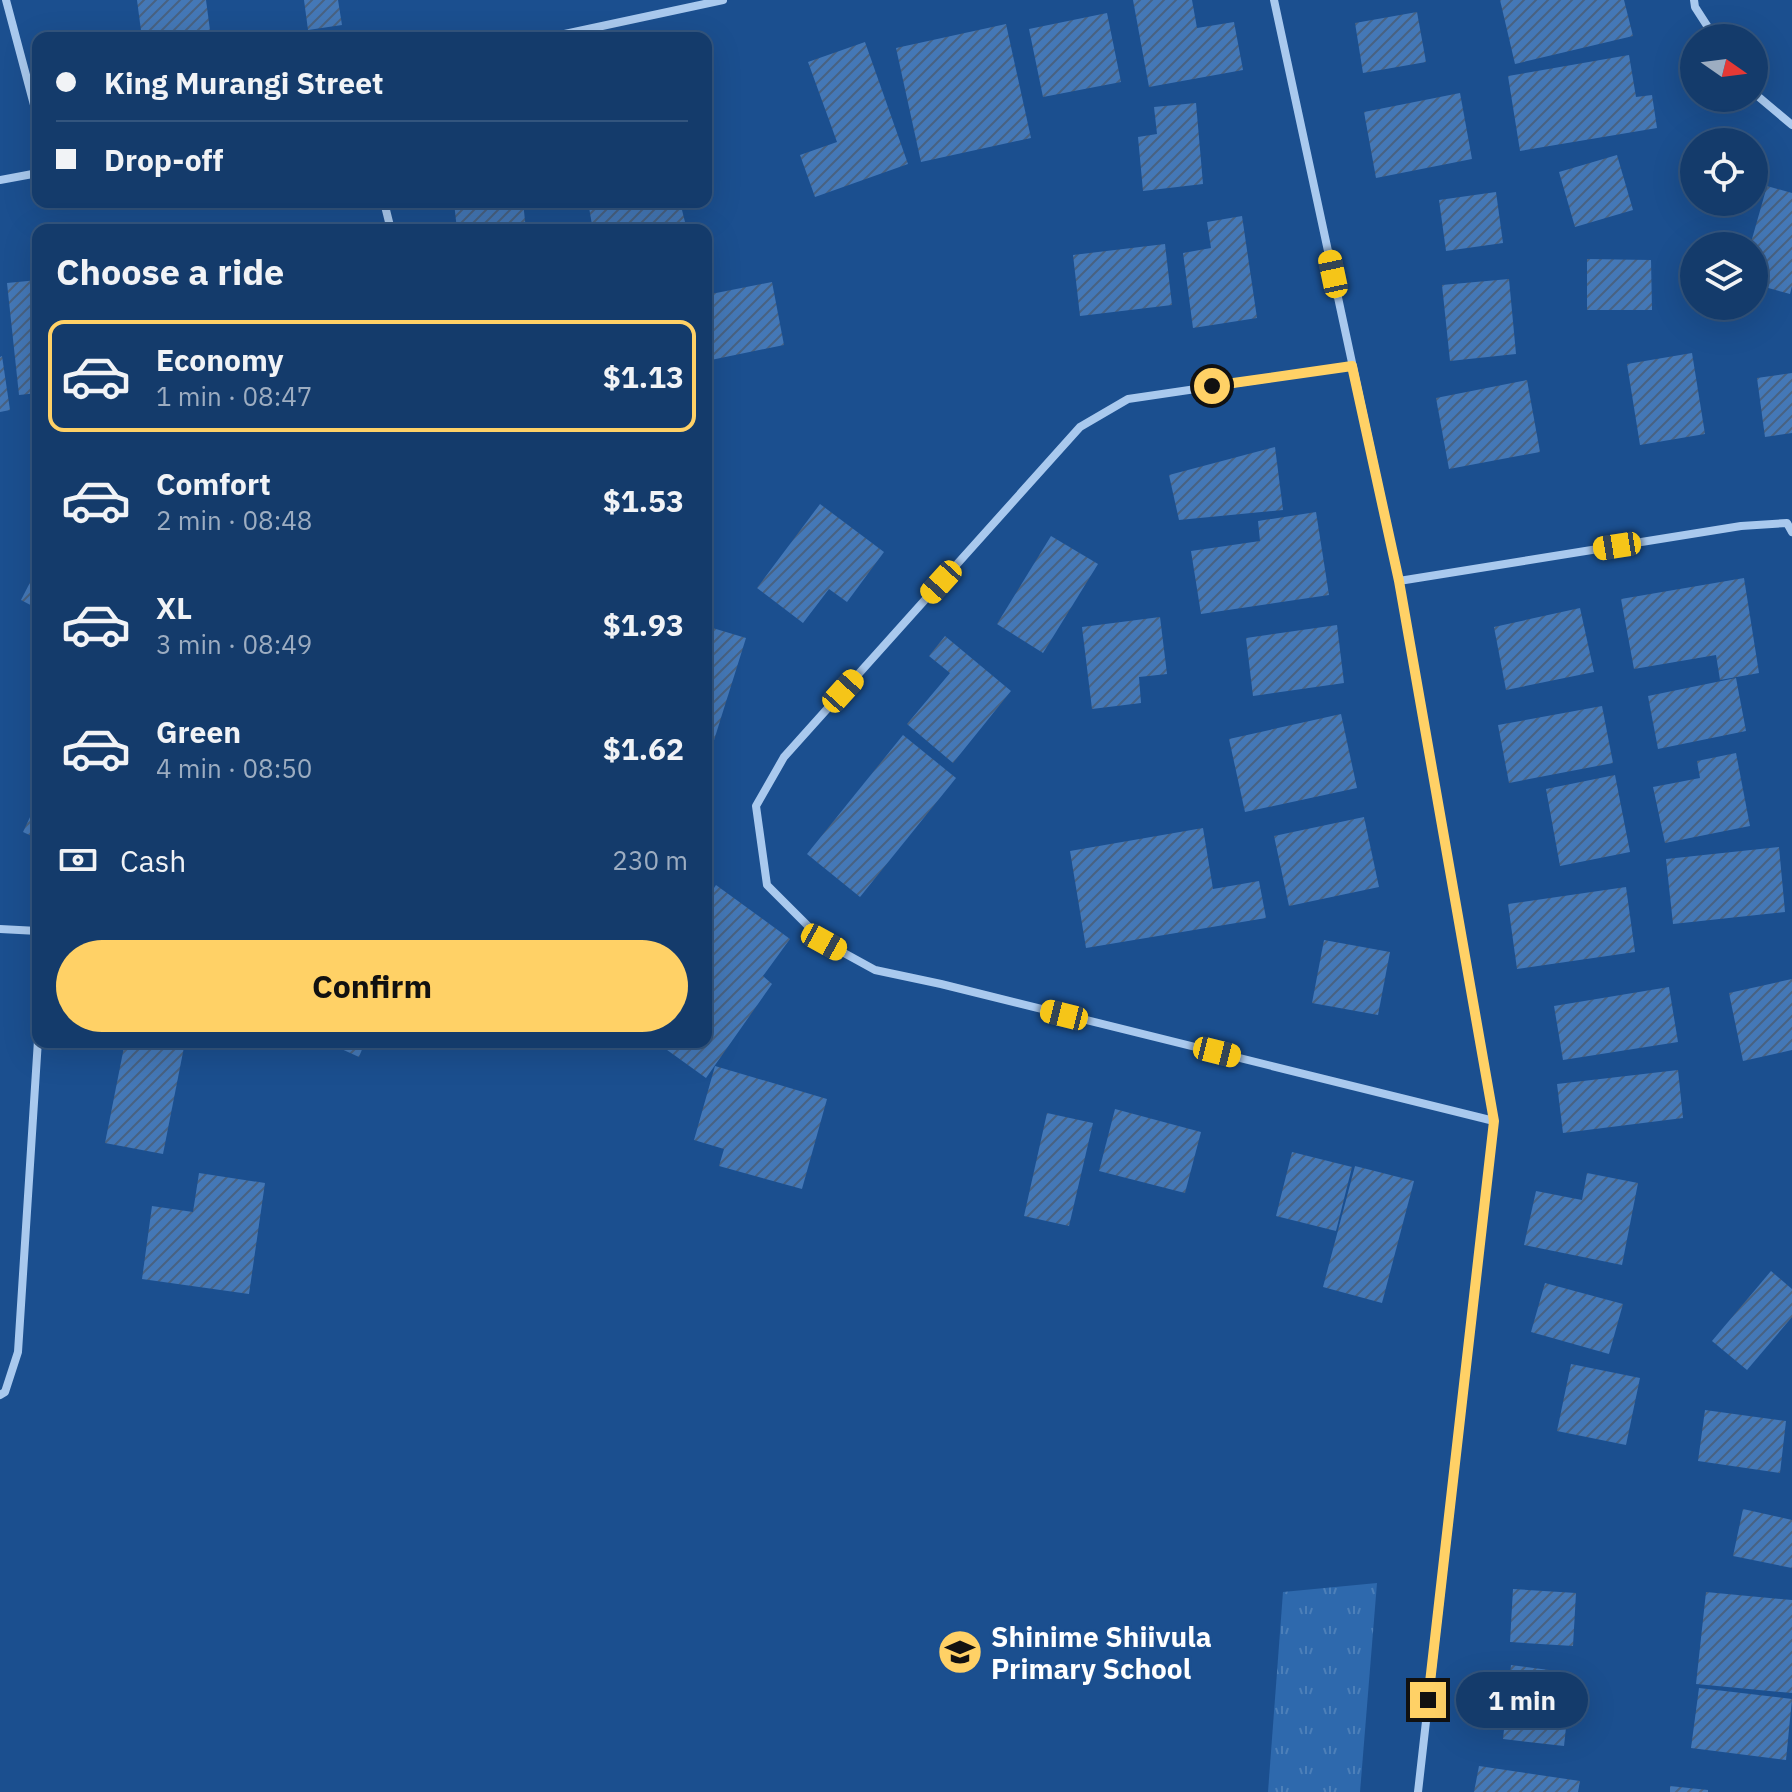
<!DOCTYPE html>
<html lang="en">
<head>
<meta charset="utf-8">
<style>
  :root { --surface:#143b6b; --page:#214673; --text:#f1f3f6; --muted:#9dadc1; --line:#33557e; --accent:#ffd166 }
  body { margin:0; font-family:"IBM Plex Sans",sans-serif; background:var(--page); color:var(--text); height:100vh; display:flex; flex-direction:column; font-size:30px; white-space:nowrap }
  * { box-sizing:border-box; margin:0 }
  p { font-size:26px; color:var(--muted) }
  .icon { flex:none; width:44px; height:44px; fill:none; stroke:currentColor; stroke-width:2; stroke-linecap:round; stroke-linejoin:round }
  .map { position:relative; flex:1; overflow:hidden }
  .panel { position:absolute; left:32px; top:224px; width:680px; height:824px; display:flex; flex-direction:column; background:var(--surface); border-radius:16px; box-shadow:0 8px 32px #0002,0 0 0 2px var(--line) }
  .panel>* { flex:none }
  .guide { position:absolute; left:32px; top:32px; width:680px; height:176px; border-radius:16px; box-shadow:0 8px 32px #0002,0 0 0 2px var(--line); display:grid; align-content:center; height:176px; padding:0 24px; background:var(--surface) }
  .needle { width:52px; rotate:104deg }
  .fabs { position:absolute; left:1680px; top:24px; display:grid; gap:16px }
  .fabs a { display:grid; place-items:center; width:88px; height:88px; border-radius:50%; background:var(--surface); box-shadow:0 8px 32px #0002,0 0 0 2px var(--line); font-size:40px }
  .end { position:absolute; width:36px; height:36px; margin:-18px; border:10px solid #ffd166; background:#111; box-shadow:0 0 0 4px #111 }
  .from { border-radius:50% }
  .bubble { position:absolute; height:56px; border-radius:28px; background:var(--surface); box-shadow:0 8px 32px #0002,0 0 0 2px var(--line); font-size:26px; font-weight:800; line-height:56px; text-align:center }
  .car { position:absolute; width:24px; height:48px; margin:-24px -12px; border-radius:10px; box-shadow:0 0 6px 2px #0007; background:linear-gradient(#f5c518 24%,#345 0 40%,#f5c518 0 76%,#345 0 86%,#f5c518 0) }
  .guide b { display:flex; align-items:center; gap:28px; height:76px; font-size:30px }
  .guide b+b { border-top:2px solid var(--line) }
  .guide i { width:20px; height:20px; background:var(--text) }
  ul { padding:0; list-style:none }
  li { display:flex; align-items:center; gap:24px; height:112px; margin:0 16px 12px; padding:0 8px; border:4px solid transparent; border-radius:16px }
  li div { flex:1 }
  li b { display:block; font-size:30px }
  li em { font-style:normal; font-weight:800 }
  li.current { border-color:var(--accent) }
  li>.icon { width:72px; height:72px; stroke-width:1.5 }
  h2 { padding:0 24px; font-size:36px; line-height:96px }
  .pay { display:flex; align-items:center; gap:20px; height:88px; padding:0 24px; font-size:30px }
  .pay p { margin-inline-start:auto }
  .primary-button { display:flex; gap:16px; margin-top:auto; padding:16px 24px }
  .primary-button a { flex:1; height:92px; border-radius:48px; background:var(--accent); color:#111; font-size:32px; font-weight:800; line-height:92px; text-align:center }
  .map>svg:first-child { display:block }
</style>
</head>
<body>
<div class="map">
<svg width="1792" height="1792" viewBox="0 0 1792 1792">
  <defs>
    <pattern id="grass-tufts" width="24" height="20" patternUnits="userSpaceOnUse" patternTransform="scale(2)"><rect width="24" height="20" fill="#2e69ad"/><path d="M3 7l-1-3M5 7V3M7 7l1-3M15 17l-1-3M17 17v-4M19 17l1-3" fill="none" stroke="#4d80b9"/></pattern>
    <pattern id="building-hatch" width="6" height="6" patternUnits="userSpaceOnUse" patternTransform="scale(2)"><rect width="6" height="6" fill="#4478b7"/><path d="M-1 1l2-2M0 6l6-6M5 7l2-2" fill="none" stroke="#486282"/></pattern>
  </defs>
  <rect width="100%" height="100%" fill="#1b4f8f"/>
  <!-- grass -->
  <path fill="url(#grass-tufts)" d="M 1377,1583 L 1360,1792 L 1268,1792 L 1283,1592 Z"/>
  <!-- building -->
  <g fill="url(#building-hatch)">
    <path d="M 137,0 L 206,0 L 211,38 L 142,38 Z"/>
    <path d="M 304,0 L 338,0 L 342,25 L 308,30 Z"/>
    <path d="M 1133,0 L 1192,0 L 1197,28 L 1234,22 L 1243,70 L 1149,87 Z"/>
    <path d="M 1500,0 L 1624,0 L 1633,36 L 1515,64 Z"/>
    <path d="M 1417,12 L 1426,62 L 1363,73 L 1355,23 Z"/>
    <path d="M 1107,13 L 1121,82 L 1043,97 L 1029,29 Z"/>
    <path d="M 1006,24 L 1031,138 L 921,162 L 896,48 Z"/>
    <path d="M 865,42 L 908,164 L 815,197 L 800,155 L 837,142 L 808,62 Z"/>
    <path d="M 1629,55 L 1636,97 L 1652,95 L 1657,128 L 1520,151 L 1508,76 Z"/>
    <path d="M 1460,93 L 1472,159 L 1376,178 L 1364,112 Z"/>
    <path d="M 1196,103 L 1203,184 L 1143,191 L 1138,137 L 1157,134 L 1154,107 Z"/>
    <path d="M 1617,155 L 1633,210 L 1575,227 L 1559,172 Z"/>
    <path d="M 1767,186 L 1792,193 L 1792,286 L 1790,294 L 1754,284 L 1754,246 L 1750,246 Z"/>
    <path d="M 1496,192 L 1503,243 L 1446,251 L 1439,200 Z"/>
    <path d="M 454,202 L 523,202 L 526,230 L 457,230 Z"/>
    <path d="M 588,202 L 680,202 L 687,230 L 593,230 Z"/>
    <path d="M 1242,216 L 1257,318 L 1193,328 L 1183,253 L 1211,248 L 1207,222 Z"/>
    <path d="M 1165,244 L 1172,305 L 1080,316 L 1073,255 Z"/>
    <path d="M 1587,259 L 1651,260 L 1652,310 L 1587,310 Z"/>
    <path d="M 1509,279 L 1516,354 L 1450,361 L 1442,285 Z"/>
    <path d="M 38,280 L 38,393 L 19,395 L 7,283 Z"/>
    <path d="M 772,282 L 784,345 L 706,361 L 706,295 Z"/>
    <path d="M 1692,353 L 1705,434 L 1640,445 L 1627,364 Z"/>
    <path d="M 2,356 L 10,410 L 0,412 L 0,357 Z"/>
    <path d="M 1792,373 L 1792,433 L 1765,437 L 1757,378 Z"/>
    <path d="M 1527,380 L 1540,452 L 1449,469 L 1436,398 Z"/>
    <path d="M 1275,447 L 1283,510 L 1179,520 L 1169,475 Z"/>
    <path d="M 820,504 L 884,552 L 847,602 L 829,589 L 803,623 L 757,588 Z"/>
    <path d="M 1316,512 L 1329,595 L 1201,614 L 1191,551 L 1260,541 L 1258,521 Z"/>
    <path d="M 1051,536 L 1098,564 L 1043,653 L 997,624 Z"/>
    <path d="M 38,567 L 38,609 L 21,600 Z"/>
    <path d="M 1744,578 L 1759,673 L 1720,680 L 1716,655 L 1634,669 L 1621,599 Z"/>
    <path d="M 1580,608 L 1594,672 L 1506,690 L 1494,627 Z"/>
    <path d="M 1160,617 L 1167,674 L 1139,677 L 1141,703 L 1092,709 L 1082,627 Z"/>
    <path d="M 1337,625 L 1344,683 L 1253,696 L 1246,638 Z"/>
    <path d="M 706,626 L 746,638 L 710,753 L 706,752 Z"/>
    <path d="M 945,636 L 1011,691 L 953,763 L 907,724 L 950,673 L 929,656 Z"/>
    <path d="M 1736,678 L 1746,731 L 1658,749 L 1648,696 Z"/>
    <path d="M 1602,706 L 1613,763 L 1509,783 L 1498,725 Z"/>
    <path d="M 1341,714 L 1357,788 L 1245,812 L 1229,739 Z"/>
    <path d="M 903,735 L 956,778 L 860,897 L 807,854 Z"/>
    <path d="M 1736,753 L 1750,826 L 1665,843 L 1653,787 L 1700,778 L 1697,761 Z"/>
    <path d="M 1615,775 L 1630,852 L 1560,866 L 1546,789 Z"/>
    <path d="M 38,800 L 38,839 L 23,832 Z"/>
    <path d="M 1364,817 L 1379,887 L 1289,906 L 1274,836 Z"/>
    <path d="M 1203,828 L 1213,889 L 1259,881 L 1266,918 L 1086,948 L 1070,851 Z"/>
    <path d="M 1779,847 L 1785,912 L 1673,924 L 1666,859 Z"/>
    <path d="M 716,885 L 790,939 L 763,976 L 772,984 L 706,1078 L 656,1042 L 706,1042 L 706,900 Z"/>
    <path d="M 1626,887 L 1635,952 L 1517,969 L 1508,904 Z"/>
    <path d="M 1324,940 L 1390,952 L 1378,1015 L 1312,1003 Z"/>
    <path d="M 1792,979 L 1792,1050 L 1743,1061 L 1729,993 Z"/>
    <path d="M 1669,987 L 1678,1042 L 1563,1060 L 1554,1006 Z"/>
    <path d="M 125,1042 L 185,1042 L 163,1154 L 105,1143 Z"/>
    <path d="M 326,1042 L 365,1042 L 359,1057 Z"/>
    <path d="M 715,1066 L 827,1099 L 802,1189 L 719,1166 L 724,1149 L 694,1140 Z"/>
    <path d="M 1678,1070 L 1683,1118 L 1563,1133 L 1557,1084 Z"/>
    <path d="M 1115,1109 L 1201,1132 L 1185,1193 L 1099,1171 Z"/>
    <path d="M 1047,1113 L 1093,1123 L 1069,1226 L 1024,1216 Z"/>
    <path d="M 1292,1152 L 1352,1167 L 1336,1231 L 1276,1216 Z"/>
    <path d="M 1355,1166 L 1414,1181 L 1382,1303 L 1323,1287 Z"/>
    <path d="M 199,1173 L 265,1183 L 249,1294 L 142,1279 L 152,1206 L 193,1212 Z"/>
    <path d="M 1587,1173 L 1638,1183 L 1622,1265 L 1524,1245 L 1536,1191 L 1582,1200 Z"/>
    <path d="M 1771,1271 L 1792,1289 L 1792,1317 L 1747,1370 L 1712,1341 Z"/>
    <path d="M 1545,1283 L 1623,1304 L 1609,1354 L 1531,1332 Z"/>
    <path d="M 1571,1364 L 1640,1378 L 1626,1445 L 1557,1431 Z"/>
    <path d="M 1705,1410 L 1786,1421 L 1780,1473 L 1698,1461 Z"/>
    <path d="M 1743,1509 L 1792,1520 L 1792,1568 L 1733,1556 Z"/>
    <path d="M 1513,1589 L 1576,1593 L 1573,1646 L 1510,1642 Z"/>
    <path d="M 1706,1592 L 1792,1600 L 1792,1693 L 1696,1684 Z"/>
    <path d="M 1511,1665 L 1572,1673 L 1564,1746 L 1503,1739 Z"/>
    <path d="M 1699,1688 L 1792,1699 L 1786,1760 L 1691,1748 Z"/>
    <path d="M 1479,1766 L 1580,1781 L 1578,1792 L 1474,1792 Z"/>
    <path d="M 1670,1786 L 1708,1790 L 1708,1792 L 1670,1792 Z"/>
  </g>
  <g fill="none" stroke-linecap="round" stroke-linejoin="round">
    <!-- minor -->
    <g stroke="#a9c9ee" stroke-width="8">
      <path d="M 6,0 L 38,120"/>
      <path d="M 1274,0 L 1399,581 L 1494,1121 L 1418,1792"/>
      <path d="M 1694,0 L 1695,7 L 1715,38"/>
      <path d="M 546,38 L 723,0"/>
      <path d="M 1754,93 L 1792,125"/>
      <path d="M 0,180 L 38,173"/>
      <path d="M 384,202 L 391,230"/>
      <path d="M 1352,366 L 1128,399 L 1080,427 L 784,757 L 756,806 L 767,885 L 824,942 L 875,970 L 941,984 L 1494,1121"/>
      <path d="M 1399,581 L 1741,526 L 1787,523 L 1792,532"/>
      <path d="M 0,929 L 38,931"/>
      <path d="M 0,1395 L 5,1392 L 18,1352 L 38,1040"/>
    </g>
  </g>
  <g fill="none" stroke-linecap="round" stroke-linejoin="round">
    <!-- route -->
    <path stroke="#ffd166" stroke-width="10" d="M 1212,386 L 1352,366 L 1399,581 L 1494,1121 L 1428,1700"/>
  </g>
  <!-- icons -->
  <defs>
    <g id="school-disc" transform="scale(2.3)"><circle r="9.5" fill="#ffd166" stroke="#1b4f8f"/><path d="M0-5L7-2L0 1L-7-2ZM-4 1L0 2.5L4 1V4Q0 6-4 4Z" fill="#111"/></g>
  </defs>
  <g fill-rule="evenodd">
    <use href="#school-disc" x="960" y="1652"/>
  </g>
  <g text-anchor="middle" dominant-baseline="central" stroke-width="6" stroke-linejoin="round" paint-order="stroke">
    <!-- poi labels -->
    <g font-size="28" font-weight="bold" fill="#fff" stroke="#1b4f8f" text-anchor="start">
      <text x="991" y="1636">Shinime Shiivula<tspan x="991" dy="32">Primary School</tspan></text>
    </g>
  </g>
</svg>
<div class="fabs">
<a><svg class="needle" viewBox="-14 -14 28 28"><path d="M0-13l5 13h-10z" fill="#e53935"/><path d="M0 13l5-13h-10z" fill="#9dadc1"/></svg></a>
<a><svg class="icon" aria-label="locate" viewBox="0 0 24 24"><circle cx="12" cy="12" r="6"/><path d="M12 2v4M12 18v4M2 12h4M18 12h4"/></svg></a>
<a><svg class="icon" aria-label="layers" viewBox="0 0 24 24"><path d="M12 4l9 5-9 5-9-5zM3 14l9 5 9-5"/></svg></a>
</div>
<i class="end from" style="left:1212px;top:386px"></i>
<i class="end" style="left:1428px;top:1700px"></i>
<div class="bubble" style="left:1456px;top:1672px;width:132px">1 min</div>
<i class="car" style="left:1333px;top:274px;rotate:348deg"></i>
<i class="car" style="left:1617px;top:546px;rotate:261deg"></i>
<i class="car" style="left:941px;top:582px;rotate:222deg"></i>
<i class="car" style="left:843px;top:691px;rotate:42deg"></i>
<i class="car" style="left:824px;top:942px;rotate:119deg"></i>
<i class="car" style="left:1064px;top:1015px;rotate:284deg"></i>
<i class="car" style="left:1217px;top:1052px;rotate:104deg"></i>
<div class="guide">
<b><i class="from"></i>King Murangi Street</b>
<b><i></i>Drop-off</b>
</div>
<section class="panel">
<h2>Choose a ride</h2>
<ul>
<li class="current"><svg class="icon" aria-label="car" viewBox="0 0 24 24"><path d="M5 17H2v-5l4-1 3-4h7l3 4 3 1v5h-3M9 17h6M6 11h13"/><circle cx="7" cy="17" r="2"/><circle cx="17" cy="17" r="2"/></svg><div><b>Economy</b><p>1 min · 08:47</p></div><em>$1.13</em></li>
<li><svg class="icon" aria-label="car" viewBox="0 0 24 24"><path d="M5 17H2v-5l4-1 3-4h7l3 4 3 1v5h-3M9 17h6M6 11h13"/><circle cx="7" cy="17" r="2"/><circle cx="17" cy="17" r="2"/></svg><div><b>Comfort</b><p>2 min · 08:48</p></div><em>$1.53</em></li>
<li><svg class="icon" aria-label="car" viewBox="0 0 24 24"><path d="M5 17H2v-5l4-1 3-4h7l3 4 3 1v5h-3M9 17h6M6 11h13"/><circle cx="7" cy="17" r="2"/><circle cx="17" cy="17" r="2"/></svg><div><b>XL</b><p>3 min · 08:49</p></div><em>$1.93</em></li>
<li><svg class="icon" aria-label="car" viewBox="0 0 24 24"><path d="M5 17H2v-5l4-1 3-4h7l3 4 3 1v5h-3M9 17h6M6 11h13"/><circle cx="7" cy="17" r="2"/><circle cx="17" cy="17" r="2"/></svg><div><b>Green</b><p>4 min · 08:50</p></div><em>$1.62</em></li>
</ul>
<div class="pay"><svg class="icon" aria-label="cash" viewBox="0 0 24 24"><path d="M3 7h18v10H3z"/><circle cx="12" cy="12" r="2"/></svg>Cash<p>230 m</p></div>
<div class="primary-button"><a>Confirm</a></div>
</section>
</div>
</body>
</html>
